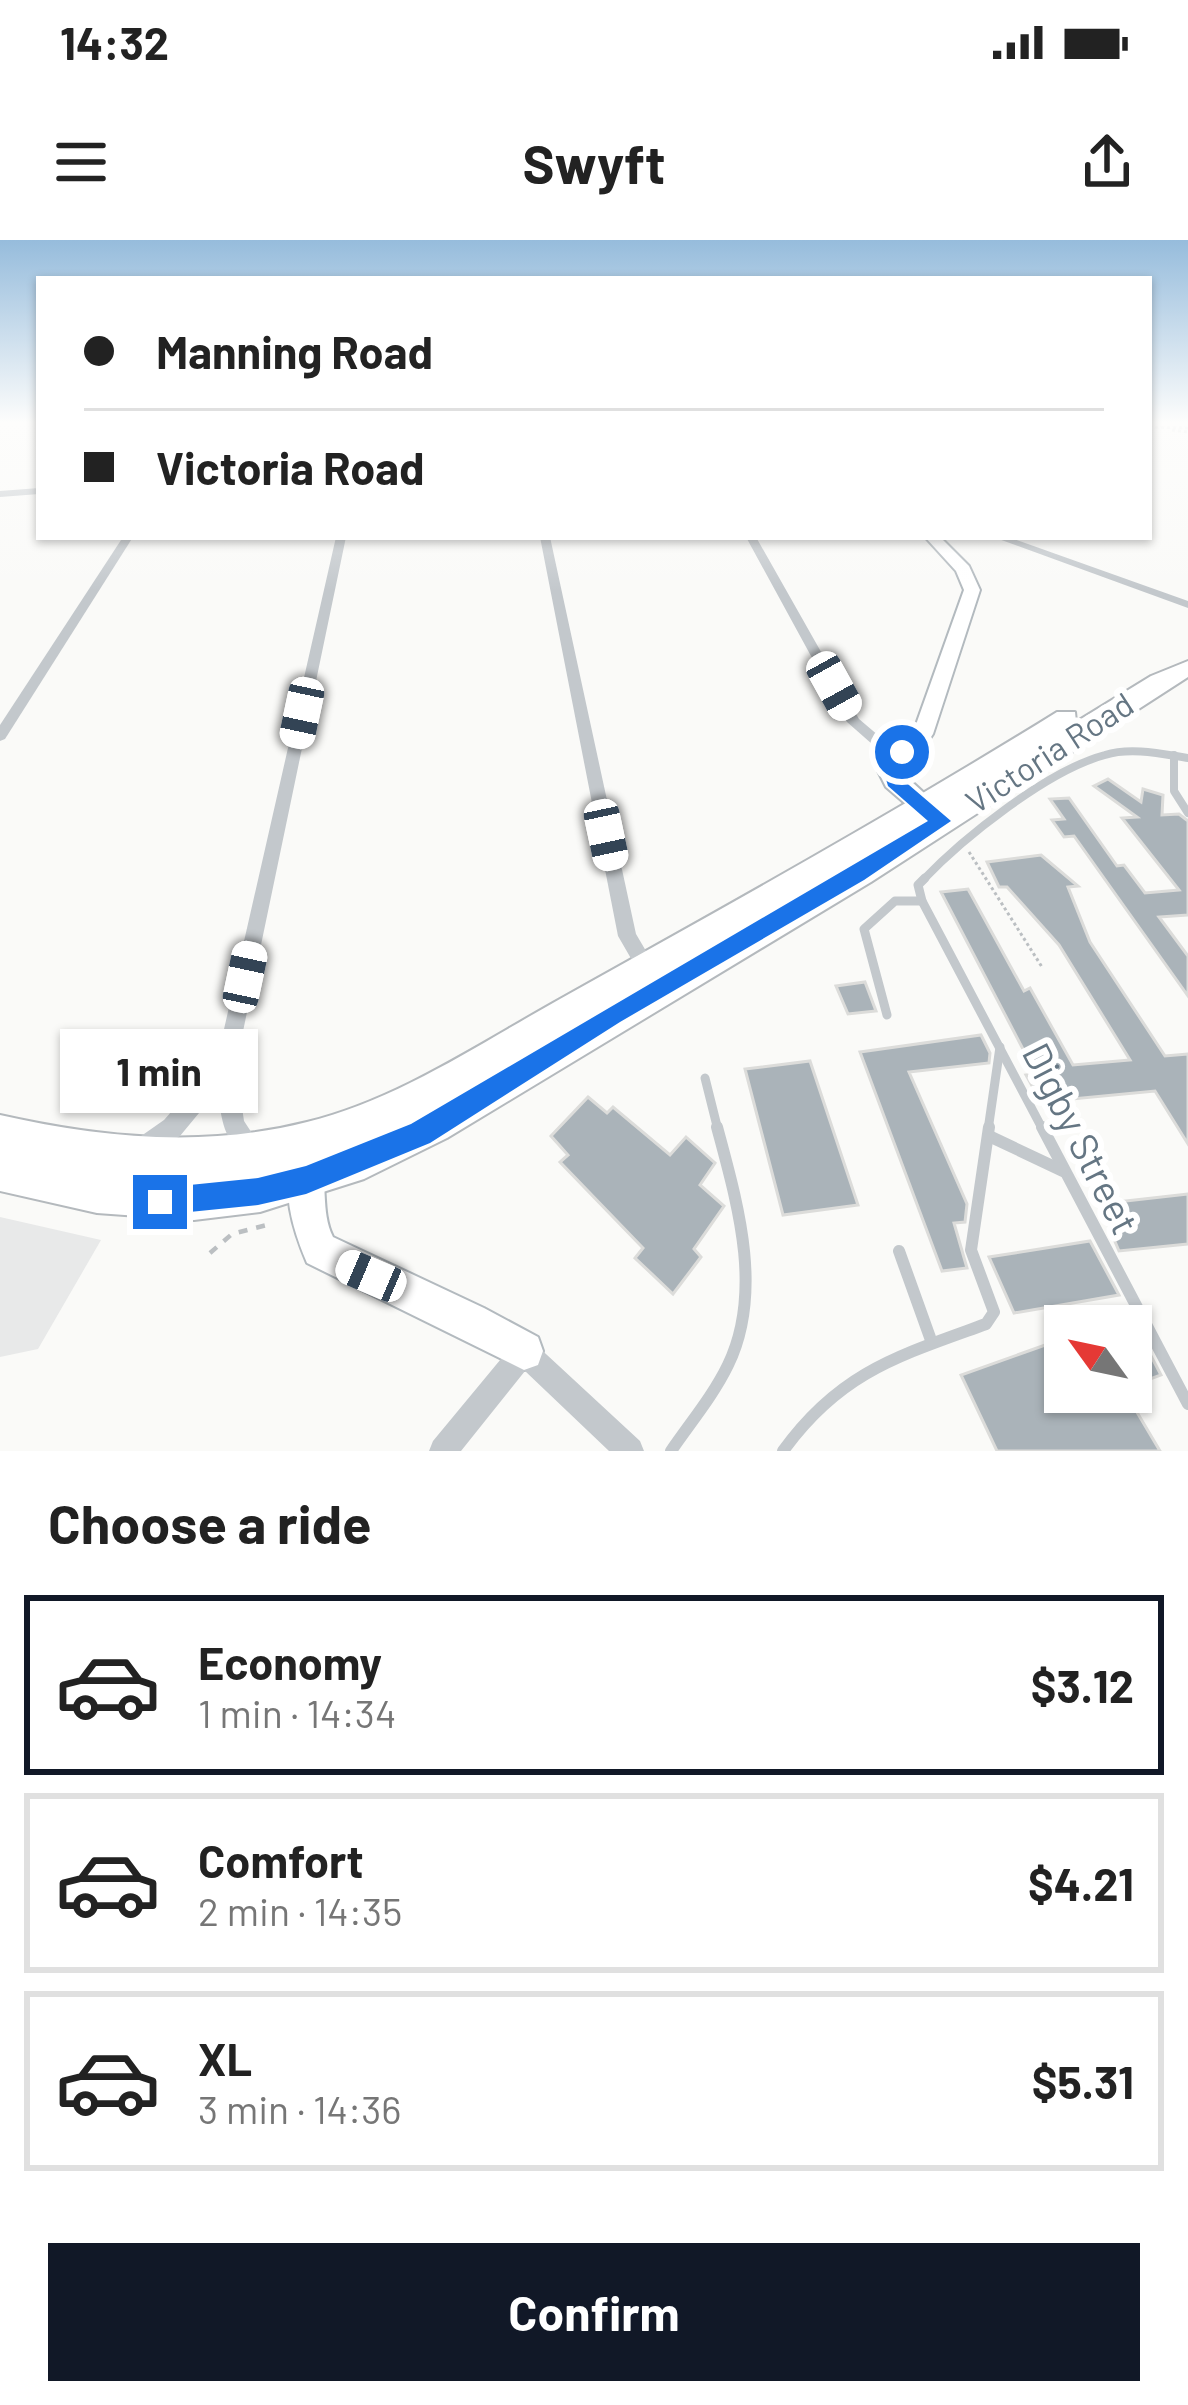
<!DOCTYPE html>
<html lang="en">
<head>
<meta charset="utf-8">
<style>
  :root { --surface:#fff; --page:#f2f2f2; --text:#222; --muted:#767676; --line:#e0e0e0; --accent:#111827 }
  body { margin:0; font-family:Barlow,sans-serif; background:var(--page); color:var(--text); height:100vh; display:flex; flex-direction:column; font-size:45px; white-space:nowrap }
  * { box-sizing:border-box; margin:0 }
  p { font-size:39px; color:var(--muted) }
  .icon { flex:none; width:66px; height:66px; fill:none; stroke:currentColor; stroke-width:2; stroke-linecap:round; stroke-linejoin:round }
  .map { position:relative; height:1211px; overflow:hidden }
  .details { display:flex; flex-direction:column; background:var(--surface); flex:1 }
  .details>* { flex:none }
  .banner { position:absolute; left:36px; top:36px; width:1116px; height:264px; border-radius:0px; box-shadow:0 3px 9px #0004; display:grid; align-content:center; height:264px; padding:0 48px; background:var(--surface) }
  .needle { width:78px; rotate:303deg }
  .fabs { position:absolute; left:1044px; top:1065px; display:grid; gap:24px }
  .fabs a { display:grid; place-items:center; width:108px; height:108px; border-radius:0px; background:var(--surface); box-shadow:0 3px 9px #0004; font-size:60px }
  .end { position:absolute; width:54px; height:54px; margin:-27px; border:15px solid #1a73e8; background:#fff; box-shadow:0 0 0 6px #fff }
  .from { border-radius:50% }
  .bubble { position:absolute; height:84px; border-radius:0px; background:var(--surface); box-shadow:0 3px 9px #0004; font-size:39px; font-weight:700; line-height:84px; text-align:center }
  .car { position:absolute; width:36px; height:72px; margin:-36px -18px; border-radius:15px; box-shadow:0 0 9px 3px #0007; background:linear-gradient(#fff 24%,#345 0 40%,#fff 0 76%,#345 0 86%,#fff 0) }
  .banner b { display:flex; align-items:center; gap:42px; height:114px; font-size:45px }
  .banner b+b { border-top:3px solid var(--line) }
  .banner i { width:30px; height:30px; background:var(--text) }
  ul { padding:0; list-style:none }
  li { display:flex; align-items:center; gap:36px; height:180px; margin:0 24px 18px; padding:0 24px; border:6px solid var(--line); border-radius:0px }
  li div { flex:1 }
  li b { display:block; font-size:45px }
  li em { font-style:normal; font-weight:700 }
  li.on { border-color:var(--accent) }
  li>.icon { width:108px; height:108px; stroke-width:1.5 }
  h2 { padding:0 48px; font-size:54px; line-height:144px }
  .primary-button { display:flex; gap:24px; margin-top:auto; padding:24px 48px }
  .primary-button a { flex:1; height:138px; border-radius:0px; background:var(--accent); color:#fff; font-size:48px; font-weight:700; line-height:138px; text-align:center }
  .status { display:flex; justify-content:space-between; align-items:center; height:84px; padding:0 60px; background:var(--surface); direction:ltr }
  .status svg { height:33px; fill:currentColor }
  header { display:flex; justify-content:space-between; align-items:center; height:156px; padding:0 48px; background:var(--surface); font-size:54px; font-weight:700 }
  .map>svg:first-child { display:block }
</style>
</head>
<body>
<div class="status"><b>14:32</b><svg viewBox="0 0 49 12"><path d="M0 12V9h3v3zM5 12V6h3v6zM10 12V3h3v9zM15 12V0h3v12zM26 1h20v11H26zM47 4h2v5h-2z"/></svg></div>
<header><svg class="icon" aria-label="menu" viewBox="0 0 24 24"><path d="M4 6h16M4 12h16M4 18h16"/></svg>Swyft<svg class="icon" aria-label="share" viewBox="0 0 24 24"><path d="M12 15V3M7 8l5-5 5 5M5 13v7h14v-7"/></svg></header>
<div class="map">
<svg width="1188" height="1211" viewBox="0 0 1188 1211">
  <rect width="100%" height="100%" fill="#fafaf8"/>
  <!-- built -->
  <path fill="#e8e9e9" d="M 0,977 L 101,1000 L 38,1109 L 0,1117 Z"/>
  <!-- building -->
  <g fill="#aab3b9" stroke="#dcdcda" stroke-width="3">
    <path d="M 1108,539 L 1141,562 L 1143,549 L 1163,555 L 1162,575 L 1179,574 L 1188,581 L 1188,675 L 1159,677 L 1188,716 L 1188,756 L 1074,596 L 1064,597 L 1052,580 L 1064,579 L 1050,559 L 1069,558 L 1117,626 L 1124,625 L 1145,653 L 1179,650 L 1122,578 L 1137,577 L 1094,546 Z"/>
    <path d="M 1041,615 L 1078,646 L 1068,647 L 1090,702 L 1165,816 L 1188,814 L 1188,904 L 1155,851 L 1041,862 L 1026,835 L 1036,834 L 941,652 L 968,649 L 1024,751 L 1030,748 L 1073,825 L 1130,820 L 1059,705 L 1007,647 L 999,647 L 987,622 Z"/>
    <path d="M 865,742 L 876,771 L 848,774 L 836,746 Z"/>
    <path d="M 981,795 L 990,813 L 989,823 L 909,832 L 967,964 L 965,982 L 954,983 L 967,1028 L 942,1031 L 860,812 Z"/>
    <path d="M 810,821 L 858,965 L 783,975 L 745,829 Z"/>
    <path d="M 588,857 L 607,873 L 613,867 L 670,915 L 686,897 L 715,923 L 700,945 L 724,966 L 694,1009 L 701,1017 L 673,1054 L 635,1018 L 643,1008 L 560,922 L 568,915 L 551,896 Z"/>
    <path d="M 1188,954 L 1188,1004 L 1119,1011 L 1099,964 Z"/>
    <path d="M 1090,1001 L 1119,1055 L 1014,1073 L 989,1017 Z"/>
    <path d="M 1131,1078 L 1161,1135 L 1131,1146 Z"/>
    <path d="M 1065,1098 L 1065,1152 L 1125,1152 L 1160,1211 L 997,1211 L 961,1135 Z"/>
  </g>
  <g fill="none" stroke-linecap="round" stroke-linejoin="round">
    <!-- secondary casing -->
    <g stroke="#b3babf" stroke-width="4">
      <g id="secondary">
        <path d="M 925,297 L 940,297 L 969,326 L 980,350 L 933,494 L 919,515 L 903,521 L 900,531 L 946,573 L 950,579 L 946,585 L 930,585 L 886,547 L 878,531 L 886,511 L 905,505 L 913,493 L 964,350 L 956,331 Z"/>
        <path d="M 306,909 L 318,914 C 329,941 320,971 333,997 L 484,1068 L 538,1097 L 543,1111 L 538,1125 L 524,1130 L 307,1023 C 293,990 280,949 294,914 Z"/>
      </g>
    </g>
    <!-- highway casing -->
    <g stroke="#b4b9bd" stroke-width="4">
      <path id="highway" d="M 1188,421 L 1188,437 L 871,642 L 447,898 L 364,939 L 260,972 L 194,980 L 97,973 L 0,951 L 0,875 C 102,898 204,908 307,882 C 397,860 479,804 560,759 C 727,666 894,573 1057,472 L 1075,472 L 1076,482 L 1151,436 Z"/>
    </g>
    <!-- path-far1 -->
    <g stroke="#bbbfc2" stroke-width="3" stroke-dasharray="3 3" stroke-linecap="butt">
      <path d="M 1149,187 L 1188,188"/>
      <path d="M 1172,190 L 1188,192"/>
      <path d="M 969,612 L 1042,727"/>
    </g>
    <!-- path -->
    <path stroke="#bbbfc2" stroke-width="4.5" stroke-dasharray="9 9" stroke-linecap="butt" d="M 210,1013 L 232,994 L 267,985"/>
    <!-- lane-far2 -->
    <g stroke="#c3c8cc" stroke-width="8">
      <path d="M 1174,515 L 1174,551 L 1188,573"/>
      <path d="M 922,641 C 963,598 1048,530 1105,515 C 1131,507 1162,514 1188,518"/>
    </g>
    <!-- lane-far1 -->
    <g stroke="#c3c8cc" stroke-width="9">
      <path d="M 925,638 L 918,645 L 922,661 L 1043,890"/>
      <path d="M 887,775 L 864,689 L 895,661 L 922,661"/>
      <path d="M 705,838 L 718,890"/>
      <path d="M 988,890 L 1000,807"/>
    </g>
    <!-- lane -->
    <g stroke="#c3c8cc" stroke-width="12">
      <path d="M 1042,887 L 1188,1164"/>
      <path d="M 989,896 L 1063,931"/>
      <path d="M 899,1011 L 932,1103"/>
      <path d="M 671,1211 C 690,1183 713,1156 728,1125 C 764,1051 737,962 717,887"/>
      <path d="M 783,1211 C 840,1132 898,1116 986,1084 L 994,1072 L 971,1010 L 989,887"/>
    </g>
    <!-- street -->
    <g fill="#c3c8cc" fill-rule="evenodd">
      <path d="M 39,248 L 39,254 L 0,257 L 0,251 Z"/>
      <path d="M 123,297 L 133,297 L 5,499 L 0,501 L 0,485 Z"/>
      <path d="M 336,297 L 346,297 L 236,825 L 244,881 L 261,907 L 258,915 L 250,918 C 223,903 221,878 218,850 L 180,896 L 142,920 L 134,917 L 131,909 L 134,901 L 164,880 L 217,820 Z"/>
      <path d="M 540,297 L 550,297 L 636,694 L 656,728 L 654,734 L 647,736 L 640,734 L 618,696 Z"/>
      <path d="M 746,297 L 756,297 L 859,479 L 899,513 L 901,516 L 899,519 L 889,519 L 847,482 Z"/>
      <path d="M 993,297 L 1008,297 L 1188,361 L 1188,368 Z"/>
      <path d="M 524,1098 L 533,1102 L 640,1201 L 644,1211 L 609,1211 L 525,1131 L 461,1211 L 429,1211 L 433,1201 L 515,1102 Z"/>
    </g>
    <!-- secondary -->
    <use href="#secondary" fill="#fff" fill-rule="evenodd"/>
    <!-- highway -->
    <use href="#highway" fill="#fff" fill-rule="evenodd"/>
  </g>
  <!-- sky -->
  <linearGradient id="sky" x2="0" y2="1"><stop stop-color="#96bcdc"/><stop offset="0.52" stop-color="#fdfdfc"/><stop offset="1" stop-color="#fdfdfc" stop-opacity="0"/></linearGradient>
  <rect width="1188" height="351" fill="url(#sky)"/>
  <!-- route -->
  <path fill="#1a73e8" d="M 896,508 L 911,512 L 899,524 L 902,539 L 951,581 L 864,640 L 620,782 L 430,903 L 306,954 L 258,965 L 160,975 L 150,971 L 146,962 L 150,952 L 160,948 L 258,938 L 306,926 L 411,884 L 928,581 L 888,546 L 881,522 Z"/>
  <g text-anchor="middle" dominant-baseline="central" stroke-width="12" stroke-linejoin="round" paint-order="stroke">
    <!-- street labels -->
    <g font-size="33" fill="#657683" stroke="#fff">
      <text transform="translate(1049 512) rotate(-33)">Victoria Road</text>
    </g>
    <!-- near-street labels -->
    <g font-size="39" fill="#657683" stroke="#fff">
      <text transform="translate(1082 898) rotate(63)">Digby Street</text>
    </g>
  </g>
</svg>
<div class="fabs">
<a><svg class="needle" viewBox="-14 -14 28 28"><path d="M0-13l5 13h-10z" fill="#e53935"/><path d="M0 13l5-13h-10z" fill="#767676"/></svg></a>
</div>
<i class="end from" style="left:902px;top:512px"></i>
<i class="end" style="left:160px;top:962px"></i>
<div class="bubble" style="left:60px;top:789px;width:198px">1 min</div>
<i class="car" style="left:834px;top:446px;rotate:151deg"></i>
<i class="car" style="left:302px;top:473px;rotate:192deg"></i>
<i class="car" style="left:606px;top:595px;rotate:168deg"></i>
<i class="car" style="left:245px;top:737px;rotate:12deg"></i>
<i class="car" style="left:371px;top:1036px;rotate:293deg"></i>
<div class="banner">
<b><i class="from"></i>Manning Road</b>
<b><i></i>Victoria Road</b>
</div>
</div>
<section class="details">
<h2>Choose a ride</h2>
<ul>
<li class="on"><svg class="icon" aria-label="car" viewBox="0 0 24 24"><path d="M5 17H2v-5l4-1 3-4h7l3 4 3 1v5h-3M9 17h6M6 11h13"/><circle cx="7" cy="17" r="2"/><circle cx="17" cy="17" r="2"/></svg><div><b>Economy</b><p>1 min · 14:34</p></div><em>$3.12</em></li>
<li><svg class="icon" aria-label="car" viewBox="0 0 24 24"><path d="M5 17H2v-5l4-1 3-4h7l3 4 3 1v5h-3M9 17h6M6 11h13"/><circle cx="7" cy="17" r="2"/><circle cx="17" cy="17" r="2"/></svg><div><b>Comfort</b><p>2 min · 14:35</p></div><em>$4.21</em></li>
<li><svg class="icon" aria-label="car" viewBox="0 0 24 24"><path d="M5 17H2v-5l4-1 3-4h7l3 4 3 1v5h-3M9 17h6M6 11h13"/><circle cx="7" cy="17" r="2"/><circle cx="17" cy="17" r="2"/></svg><div><b>XL</b><p>3 min · 14:36</p></div><em>$5.31</em></li>
</ul>
<div class="primary-button"><a>Confirm</a></div>
</section>
</body>
</html>
